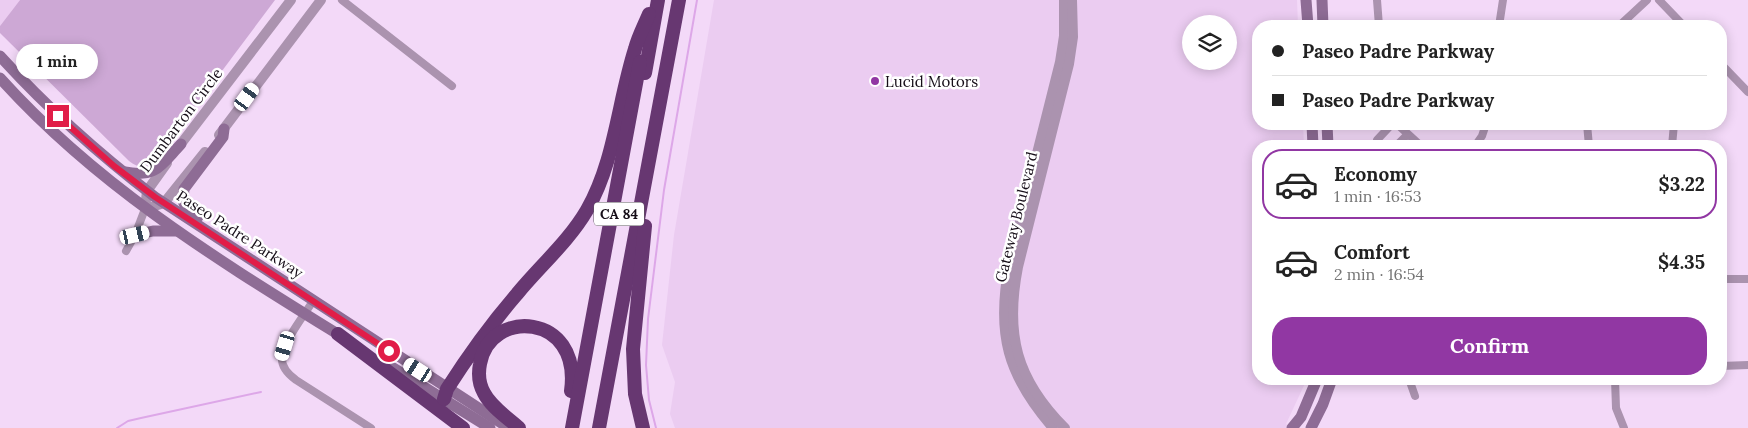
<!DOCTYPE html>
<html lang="en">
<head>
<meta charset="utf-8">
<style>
  :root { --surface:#fff; --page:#f6f6f6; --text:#222; --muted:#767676; --line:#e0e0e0; --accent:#9137a3 }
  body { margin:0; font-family:Lora,serif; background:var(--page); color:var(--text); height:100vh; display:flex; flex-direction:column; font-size:19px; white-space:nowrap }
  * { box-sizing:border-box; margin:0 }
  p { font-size:16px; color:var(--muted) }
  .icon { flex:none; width:28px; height:28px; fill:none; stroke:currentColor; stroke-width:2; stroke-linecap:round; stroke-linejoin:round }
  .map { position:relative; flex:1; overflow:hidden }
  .drawer { position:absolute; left:1252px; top:140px; width:475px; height:245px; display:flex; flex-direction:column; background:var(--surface); border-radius:20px; box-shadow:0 2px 12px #0003 }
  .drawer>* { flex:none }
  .top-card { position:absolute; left:1252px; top:20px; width:475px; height:110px; border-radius:20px; box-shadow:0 2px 12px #0003; display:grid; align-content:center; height:110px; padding:0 20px; background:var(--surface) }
  .controls { position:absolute; left:1182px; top:15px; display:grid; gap:10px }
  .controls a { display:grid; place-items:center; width:55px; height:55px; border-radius:50%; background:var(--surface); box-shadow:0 2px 12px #0003; font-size:25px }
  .end { position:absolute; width:22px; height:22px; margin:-11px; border:6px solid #e11d48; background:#fff; box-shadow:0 0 0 2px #fff }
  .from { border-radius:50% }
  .bubble { position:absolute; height:35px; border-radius:18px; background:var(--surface); box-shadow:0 2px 12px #0003; font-size:16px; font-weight:800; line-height:35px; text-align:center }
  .car { position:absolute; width:15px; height:30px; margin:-15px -8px; border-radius:6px; box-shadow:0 0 4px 1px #0007; background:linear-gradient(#fff 24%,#345 0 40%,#fff 0 76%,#345 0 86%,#fff 0) }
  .top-card b { display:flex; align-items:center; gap:18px; height:48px; font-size:19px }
  .top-card b+b { border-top:1px solid var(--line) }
  .top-card i { width:12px; height:12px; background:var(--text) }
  ul { padding:9px 0 0; list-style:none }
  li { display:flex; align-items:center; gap:15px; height:70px; margin:0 10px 8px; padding:0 10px; border:2px solid transparent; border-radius:20px }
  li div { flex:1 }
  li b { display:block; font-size:19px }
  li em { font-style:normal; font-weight:800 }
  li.on { border-color:var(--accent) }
  li>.icon { width:45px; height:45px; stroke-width:1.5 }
  .button { display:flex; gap:10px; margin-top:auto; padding:10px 20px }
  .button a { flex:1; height:58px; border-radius:20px; background:var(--accent); color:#fff; font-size:20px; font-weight:800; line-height:58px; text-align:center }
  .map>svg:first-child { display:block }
</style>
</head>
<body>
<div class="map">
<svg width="1748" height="428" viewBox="0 0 1748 428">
  <rect width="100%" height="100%" fill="#f3d9f8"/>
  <!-- built -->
  <g fill="#ebccf1" fill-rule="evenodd">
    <path d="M 0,0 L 20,0 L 0,26 Z"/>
    <path d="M 714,0 L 1297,0 L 1298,26 L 1259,26 L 1259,124 L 1303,124 L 1304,146 L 1259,146 L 1259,379 L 1307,379 L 1286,424 L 1291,428 L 675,428 L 670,414 L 675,382 L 662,345 L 674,235 ZM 1191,24 L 1229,24 L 1229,61 L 1191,61 Z"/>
  </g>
  <!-- green -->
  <path fill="#cda8d5" d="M 20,0 L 275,0 L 153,163 C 144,170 137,167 129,161 L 0,33 L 0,26 Z"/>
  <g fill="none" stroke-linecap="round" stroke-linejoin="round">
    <!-- stream -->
    <g stroke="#dda7e8" stroke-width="2">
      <path d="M 117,428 L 128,421 L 141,418 L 261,392"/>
      <path d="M 656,428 L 649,400 L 646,365 L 648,319 L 664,190 L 697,0"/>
    </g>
    <!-- minor -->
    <g stroke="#ab93af" stroke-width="8">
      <path d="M 342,0 L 452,86"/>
      <path d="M 1377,0 L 1379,26"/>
      <path d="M 1659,0 L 1684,26"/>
      <path d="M 1499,26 L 1503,0"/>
      <path d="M 1619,26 L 1647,0"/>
      <path d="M 1721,64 L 1748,92"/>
      <path d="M 1397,124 L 1421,146"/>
      <path d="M 1587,124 L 1589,146"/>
      <path d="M 1376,146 L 1377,140 L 1392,124"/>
      <path d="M 1396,146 L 1407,135"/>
      <path d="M 1475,146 L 1482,136 L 1486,124"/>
      <path d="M 1672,146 L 1674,124"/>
      <path d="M 126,251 L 135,235 L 145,209"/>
      <path d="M 1721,279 L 1748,279"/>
      <path d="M 313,301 C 305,314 282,343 282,357 C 281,367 289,375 296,380 L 371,428"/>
      <path d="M 1721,366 L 1748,365"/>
      <path d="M 1409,379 L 1415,396"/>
      <path d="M 1615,379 L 1616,408 L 1624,428"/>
    </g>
    <!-- tertiary -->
    <g stroke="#ab93af" stroke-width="10">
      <path d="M 219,135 L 321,0"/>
      <path d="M 177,149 L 291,0"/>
      <path d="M 167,163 L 147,191 L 145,209 L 164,203 L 205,152"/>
      <path d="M 1053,428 C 1007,375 996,334 1009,265 L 1060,62 L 1064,36 L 1064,0"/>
      <path d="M 1065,428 C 1016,379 1005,334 1018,267 L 1069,64 L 1073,37 L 1072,0"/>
    </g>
    <!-- secondary -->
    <g stroke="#8e6c95" stroke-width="11">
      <path d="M 1306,0 L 1308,26"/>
      <path d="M 1322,0 L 1323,26"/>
      <path d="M 0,56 C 47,108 99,154 155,197 L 509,428"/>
      <path d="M 0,78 C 99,188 220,261 344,338"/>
      <path d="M 1312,124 L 1313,146"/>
      <path d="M 1327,124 L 1328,146"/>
      <path d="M 125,172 C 157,178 161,165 181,144"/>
      <path d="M 198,217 L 187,210 L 183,201 L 184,189 L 223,137 L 224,129"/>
      <path d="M 135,235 L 153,231 L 175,231"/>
      <path d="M 390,366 L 490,428"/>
      <path d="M 1292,428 L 1301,417 L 1317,379"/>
      <path d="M 1311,428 L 1323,404 L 1332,379"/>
    </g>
    <!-- motorway -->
    <g stroke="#673771" stroke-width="14">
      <path d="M 645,73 L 658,0"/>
      <path d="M 338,334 L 463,428"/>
      <path d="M 444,399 L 447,389 C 468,356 491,324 517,294 C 540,266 569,241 587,210 C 615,161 618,102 635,49 C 638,37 644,26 649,14"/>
      <path d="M 519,428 C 508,418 491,407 484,393 C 479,384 478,374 480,364 C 489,308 582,312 571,391"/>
      <path d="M 572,428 L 640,62"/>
      <path d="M 599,428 L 679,0"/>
      <path d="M 643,428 L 635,394 L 633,349 L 645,226"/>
    </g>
  </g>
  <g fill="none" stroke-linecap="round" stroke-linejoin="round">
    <!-- route -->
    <path stroke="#e11d48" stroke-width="6" d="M 58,116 L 114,166 L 155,197 L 389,351"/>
  </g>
  <!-- markers -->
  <circle fill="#9137a3" stroke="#fff" stroke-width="2" cx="875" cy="81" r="5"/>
  <g text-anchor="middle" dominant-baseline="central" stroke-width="5" stroke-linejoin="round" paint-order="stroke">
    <!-- shield labels -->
    <rect fill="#fff" stroke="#5b565d" stroke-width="1" x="594" y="202.5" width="50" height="23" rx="4"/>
    <g font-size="14" font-weight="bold" fill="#150d17">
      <text x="619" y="214">CA 84</text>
    </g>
    <!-- poi labels -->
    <g font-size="15" fill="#150d17" stroke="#fff" text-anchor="start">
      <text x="885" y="81">Lucid Motors</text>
    </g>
    <!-- street labels -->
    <g font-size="15" fill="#150d17" stroke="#fff">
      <text transform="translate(181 120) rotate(-53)">Dumbarton Circle</text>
      <text transform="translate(1016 217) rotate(-76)">Gateway Boulevard</text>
      <text transform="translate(240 234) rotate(33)">Paseo Padre Parkway</text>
    </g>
  </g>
</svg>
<div class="controls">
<a><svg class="icon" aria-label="layers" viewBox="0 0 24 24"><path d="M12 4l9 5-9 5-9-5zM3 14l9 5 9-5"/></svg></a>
</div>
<i class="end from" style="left:389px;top:351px"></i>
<i class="end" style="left:58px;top:116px"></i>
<div class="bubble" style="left:16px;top:44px;width:82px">1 min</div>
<i class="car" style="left:247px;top:97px;rotate:36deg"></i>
<i class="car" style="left:135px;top:235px;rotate:77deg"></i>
<i class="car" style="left:285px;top:346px;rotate:197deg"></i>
<i class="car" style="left:418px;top:370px;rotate:303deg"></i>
<div class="top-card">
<b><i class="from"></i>Paseo Padre Parkway</b>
<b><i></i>Paseo Padre Parkway</b>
</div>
<section class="drawer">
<ul>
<li class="on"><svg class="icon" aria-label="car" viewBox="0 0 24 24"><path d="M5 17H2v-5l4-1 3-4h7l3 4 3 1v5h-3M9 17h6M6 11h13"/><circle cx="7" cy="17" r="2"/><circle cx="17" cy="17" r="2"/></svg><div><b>Economy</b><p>1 min · 16:53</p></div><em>$3.22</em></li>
<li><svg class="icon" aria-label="car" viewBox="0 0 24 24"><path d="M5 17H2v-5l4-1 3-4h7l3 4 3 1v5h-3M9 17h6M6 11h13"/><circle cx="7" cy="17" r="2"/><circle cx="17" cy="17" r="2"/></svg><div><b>Comfort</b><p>2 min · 16:54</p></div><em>$4.35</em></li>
</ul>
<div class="button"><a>Confirm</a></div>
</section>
</div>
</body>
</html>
